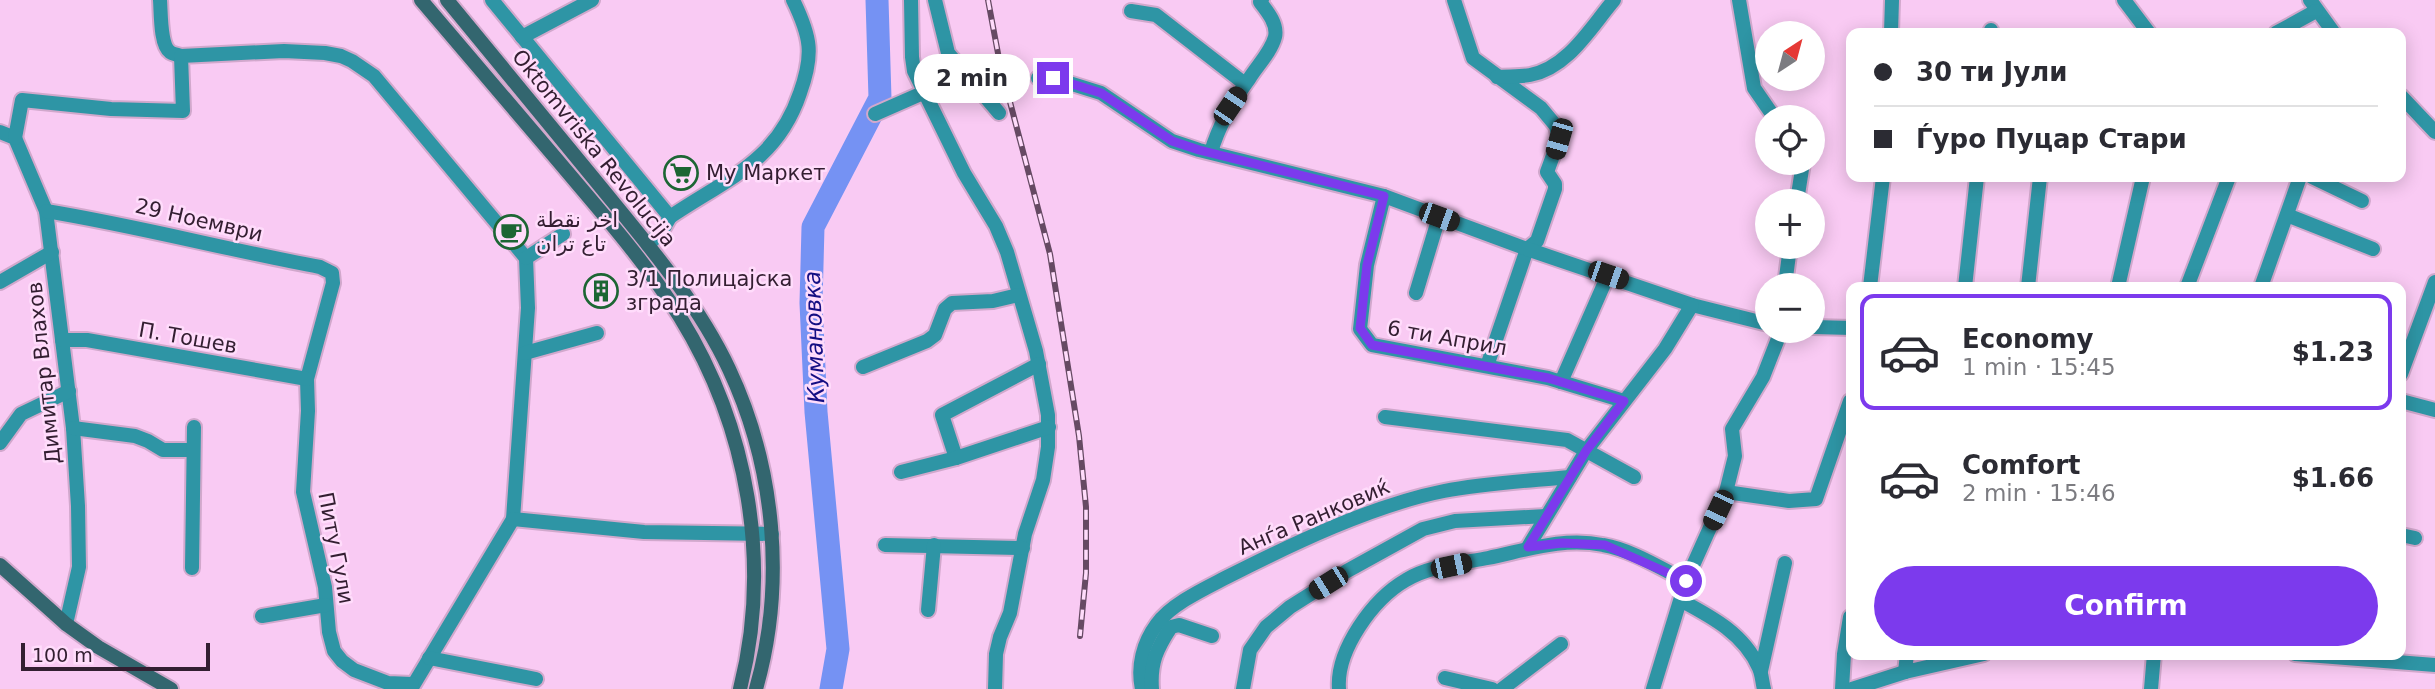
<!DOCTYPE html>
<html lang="en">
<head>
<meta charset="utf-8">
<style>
  :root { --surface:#fff; --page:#f7f7f7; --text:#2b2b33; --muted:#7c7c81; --line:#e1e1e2; --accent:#7c3aed }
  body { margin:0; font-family:"DejaVu Sans",Vazirmatn,sans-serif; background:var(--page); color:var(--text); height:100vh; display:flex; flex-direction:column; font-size:26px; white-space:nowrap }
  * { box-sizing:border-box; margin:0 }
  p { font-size:23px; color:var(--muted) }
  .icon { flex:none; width:38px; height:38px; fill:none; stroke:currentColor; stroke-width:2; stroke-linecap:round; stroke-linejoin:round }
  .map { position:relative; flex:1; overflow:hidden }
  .details { position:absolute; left:1846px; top:282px; width:560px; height:378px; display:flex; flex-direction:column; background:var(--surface); border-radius:14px; box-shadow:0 4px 18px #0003 }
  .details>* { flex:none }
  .top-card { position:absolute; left:1846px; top:28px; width:560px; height:154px; border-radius:14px; box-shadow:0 4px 18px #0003; display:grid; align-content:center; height:154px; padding:0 28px; background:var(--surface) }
  .needle { width:46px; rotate:36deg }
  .controls { position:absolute; left:1755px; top:21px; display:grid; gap:14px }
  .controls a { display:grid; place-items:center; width:70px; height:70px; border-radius:50%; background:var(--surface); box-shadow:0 4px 18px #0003; font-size:35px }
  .scale { position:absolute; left:21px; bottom:18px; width:189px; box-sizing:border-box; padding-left:7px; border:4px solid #331e31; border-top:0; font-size:19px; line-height:24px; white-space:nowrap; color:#331e31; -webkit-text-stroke:5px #ffdcfb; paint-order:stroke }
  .end { position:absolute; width:32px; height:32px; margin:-16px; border:9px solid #7c3aed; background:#fff; box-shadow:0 0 0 4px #fff }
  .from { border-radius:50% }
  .bubble { position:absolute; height:49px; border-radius:24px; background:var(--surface); box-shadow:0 4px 18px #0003; font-size:23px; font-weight:700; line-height:49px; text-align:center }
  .car { position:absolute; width:21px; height:42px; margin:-21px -10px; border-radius:9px; box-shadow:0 0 5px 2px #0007; background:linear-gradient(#222 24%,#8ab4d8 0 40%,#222 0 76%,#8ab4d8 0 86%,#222 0) }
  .top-card b { display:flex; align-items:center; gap:24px; height:66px; font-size:26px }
  .top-card b+b { border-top:2px solid var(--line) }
  .top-card i { width:18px; height:18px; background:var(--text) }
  ul { padding:12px 0 0; list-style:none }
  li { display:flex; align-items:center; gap:21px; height:116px; margin:0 14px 10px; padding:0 14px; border:4px solid transparent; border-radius:14px }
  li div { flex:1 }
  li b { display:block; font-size:26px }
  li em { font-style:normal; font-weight:700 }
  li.active { border-color:var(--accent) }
  li>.icon { width:63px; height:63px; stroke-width:1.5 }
  .cta { display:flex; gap:14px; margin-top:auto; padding:14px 28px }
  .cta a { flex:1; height:80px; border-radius:42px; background:var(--accent); color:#fff; font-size:28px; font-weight:700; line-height:80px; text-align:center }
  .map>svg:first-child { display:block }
</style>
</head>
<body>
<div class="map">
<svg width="2435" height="689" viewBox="0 0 2435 689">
  <rect width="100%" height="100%" fill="#f9caf3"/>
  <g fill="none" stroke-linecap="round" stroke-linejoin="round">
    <!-- river -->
    <path stroke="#7592f3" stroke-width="23" d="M 831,689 L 838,649 L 816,412 L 811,303 L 813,227 L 880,98 L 877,0"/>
    <!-- street casing -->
    <g stroke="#d1a8cc" stroke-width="18">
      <g id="street">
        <path d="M 160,0 C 161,12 160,45 170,52 C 172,54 179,55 181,56"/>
        <path d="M 492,0 L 670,217 L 662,231 L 648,245"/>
        <path d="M 911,0 L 912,57 L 914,71 L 964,173 L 996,226 L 1007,252 L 1036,351 L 1048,415 L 1048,447 L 1043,480 L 1025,534 L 1010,613 L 1000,637 L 996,654 L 995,689"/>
        <path d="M 935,0 L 948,53 L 999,113"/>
        <path d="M 1454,0 L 1473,58 L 1541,108 L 1556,126 L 1559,139 L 1547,172 L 1555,184 L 1555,189 L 1537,241 L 1527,249 L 1487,366"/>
        <path d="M 1739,0 L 1754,88 L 1774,117"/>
        <path d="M 2124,0 L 2149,33"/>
        <path d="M 2310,0 L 2334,33"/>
        <path d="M 1131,11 L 1156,15 L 1245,84"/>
        <path d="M 1891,33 L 1892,0"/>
        <path d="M 1991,33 L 1991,30"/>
        <path d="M 2276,33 L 2316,11"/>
        <path d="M 522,37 L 592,0"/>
        <path d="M 1497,77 C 1508,76 1520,77 1530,75 C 1568,68 1591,27 1614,0"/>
        <path d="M 1038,78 L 1053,78 L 1101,93 L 1172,141 L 1199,150 L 1384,196 L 1527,249 L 1692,305 L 1768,324"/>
        <path d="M 2401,96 L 2435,132"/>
        <path d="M 875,114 L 925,92"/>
        <path d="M 0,132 L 15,138 L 46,211 L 73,428 L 78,506 L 79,567 L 66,624"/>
        <path d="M 15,138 L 22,100 L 111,109 L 183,111 L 181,56 L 284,51 L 325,53 L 341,56 L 352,61 L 374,76 L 526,258 L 528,308 L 513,519 L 411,689"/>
        <path d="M 1211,152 C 1219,125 1232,102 1249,79 C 1257,66 1271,52 1275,37 C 1278,24 1267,11 1260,2 L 1262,0"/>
        <path d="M 2312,177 L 2362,201"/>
        <path d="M 1384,196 L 1367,265 L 1361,320 L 1360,329 L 1372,345 L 1548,378 L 1624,401"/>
        <path d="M 1797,201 L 1803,163"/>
        <path d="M 46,211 C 138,226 228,250 320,267 L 332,273 L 333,283 L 307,379 L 308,411 L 303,492 L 325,587 L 329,632 L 334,651 L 342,661 L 354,670 L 388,683 L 412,684"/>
        <path d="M 2287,215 L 2373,249"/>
        <path d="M 670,217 C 726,179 777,162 800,93 C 814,54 811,37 793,0"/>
        <path d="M 526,258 L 563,234"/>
        <path d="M 0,282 L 52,252"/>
        <path d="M 1785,285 L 1790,247"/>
        <path d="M 1870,287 L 1883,177"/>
        <path d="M 1965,287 L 1977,177"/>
        <path d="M 2028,287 L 2040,177"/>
        <path d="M 2118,287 L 2143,177"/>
        <path d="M 2187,287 L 2229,177"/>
        <path d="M 2261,287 L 2300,177"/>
        <path d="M 1416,293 L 1439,217"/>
        <path d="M 1813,327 L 1852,328"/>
        <path d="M 62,340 L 87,340 L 307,379"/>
        <path d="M 525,353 L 597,333"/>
        <path d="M 863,367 L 927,341 L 935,335 L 945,309 L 952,303 L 993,301 L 1018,295"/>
        <path d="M 2401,374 L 2435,282"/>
        <path d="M 1561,382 L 1608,275"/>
        <path d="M 2401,401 L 2435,410"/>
        <path d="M 1385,417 L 1567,440 L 1634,477"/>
        <path d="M 73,428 L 135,436 L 148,441 L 163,450 L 192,450"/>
        <path d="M 0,443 L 21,414 L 69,391"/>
        <path d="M 956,458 L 942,415 L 1039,364"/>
        <path d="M 901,472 L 956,458 L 1049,427"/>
        <path d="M 1726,492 L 1789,501 L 1816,499 L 1850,401"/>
        <path d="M 513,519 L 644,532 L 772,534"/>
        <path d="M 2401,535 L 2415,538"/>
        <path d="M 885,545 L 1023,548"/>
        <path d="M 1528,547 L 1586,451 L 1665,349 L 1692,305"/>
        <path d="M 192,568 L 194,427"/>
        <path d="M 1682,601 C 1712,617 1744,634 1759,668 C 1762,674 1762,682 1764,689"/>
        <path d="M 928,610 L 934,545"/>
        <path d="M 262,616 L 326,605"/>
        <path d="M 2295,654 L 2435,665"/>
        <path d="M 429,658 L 536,679"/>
        <path d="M 1761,671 L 1785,563"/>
        <path d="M 1905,672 L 1907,654"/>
        <path d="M 1445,678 L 1492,689"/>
        <path d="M 1142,689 C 1137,666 1143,643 1157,624 C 1171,604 1206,588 1227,577 C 1292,544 1373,505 1444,491 C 1485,483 1528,481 1570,477"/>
        <path d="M 1152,689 C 1150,663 1157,648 1171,627 L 1179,625 L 1212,636"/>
        <path d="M 1243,689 L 1250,650 L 1266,627 L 1290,607 L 1347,571 L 1423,529 L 1455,521 L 1546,516"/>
        <path d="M 1339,689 C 1336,650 1373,599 1406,580 C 1429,566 1462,563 1488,558 C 1527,550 1563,537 1603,545 C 1632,550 1660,568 1686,581"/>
        <path d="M 1502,689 L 1561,644"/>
        <path d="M 1653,689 L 1686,581 L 1726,492 L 1735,456 L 1732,429 L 1763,377 L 1781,331"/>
        <path d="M 1842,689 L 1844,654 L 1850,617"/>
        <path d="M 1852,689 L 1905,672 L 1984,654"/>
        <path d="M 2151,689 L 2154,654"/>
      </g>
    </g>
    <!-- secondary casing -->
    <g stroke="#d1a8cc" stroke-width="18">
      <g id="secondary">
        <path d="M 421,0 C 467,54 513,108 559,162 C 601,212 645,261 680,317 C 748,427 772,563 740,689"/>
        <path d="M 447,0 C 496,60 545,120 595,180 C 643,239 696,299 729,369 C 775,467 786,584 756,689"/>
        <path d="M 0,565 L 66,624 L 98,647 L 171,689"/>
      </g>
    </g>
    <!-- street -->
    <use href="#street" stroke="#2e95a5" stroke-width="14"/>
    <!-- secondary -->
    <use href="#secondary" stroke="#33666f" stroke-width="14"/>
    <!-- rail casing -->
    <g stroke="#664a63" stroke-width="6">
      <path id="rail" d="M 988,0 L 1000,64 L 1050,254 L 1079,436 L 1086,507 L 1086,573 L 1080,636"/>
    </g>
    <!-- rail -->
    <use href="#rail" stroke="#ffdcfb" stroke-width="3.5" stroke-dasharray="10" stroke-linecap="butt"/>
  </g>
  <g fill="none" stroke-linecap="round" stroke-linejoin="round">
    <!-- route -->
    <path stroke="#7c3aed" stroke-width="9" d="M 1053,78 L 1101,93 L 1172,141 L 1199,150 L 1384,196 L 1367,265 L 1361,320 L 1360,328 L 1372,345 L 1548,378 L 1624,401 L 1586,451 L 1528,547 L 1562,543 L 1605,545 L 1686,581"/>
  </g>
  <!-- icons -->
  <defs>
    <g id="supermarket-ring" transform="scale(1.75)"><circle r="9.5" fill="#ffdcfb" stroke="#1d6634" stroke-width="1.5"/><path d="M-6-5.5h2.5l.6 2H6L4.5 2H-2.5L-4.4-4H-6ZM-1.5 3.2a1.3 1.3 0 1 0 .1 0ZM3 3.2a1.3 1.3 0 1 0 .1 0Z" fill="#1d6634"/></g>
    <g id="cafe-ring" transform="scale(1.75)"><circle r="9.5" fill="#ffdcfb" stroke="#1d6634" stroke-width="1.5"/><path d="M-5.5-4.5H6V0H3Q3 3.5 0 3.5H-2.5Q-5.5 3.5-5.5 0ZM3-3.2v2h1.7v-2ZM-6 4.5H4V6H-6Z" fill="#1d6634"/></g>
    <g id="building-ring" transform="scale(1.75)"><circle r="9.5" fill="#ffdcfb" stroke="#1d6634" stroke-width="1.5"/><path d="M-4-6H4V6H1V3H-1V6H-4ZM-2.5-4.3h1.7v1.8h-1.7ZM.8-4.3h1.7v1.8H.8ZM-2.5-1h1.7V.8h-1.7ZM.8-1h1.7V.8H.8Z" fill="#1d6634"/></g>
  </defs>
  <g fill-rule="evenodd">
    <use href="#supermarket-ring" x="681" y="173"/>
    <use href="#cafe-ring" x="511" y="232"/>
    <use href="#building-ring" x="601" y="291"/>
  </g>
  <g text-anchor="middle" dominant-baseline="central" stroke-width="5" stroke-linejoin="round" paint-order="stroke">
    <!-- street labels -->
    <g font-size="21" fill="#331e31" stroke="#ffdcfb">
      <text transform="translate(594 148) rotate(51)">Oktomvriska Revolucija</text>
      <text transform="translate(199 220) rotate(13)">29 Ноември</text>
      <text transform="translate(188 338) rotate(10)">П. Тошев</text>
      <text transform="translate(1447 338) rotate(10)">6 ти Април</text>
      <text transform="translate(44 373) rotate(-96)">Димитар Влахов</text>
      <text transform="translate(1314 517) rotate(-23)">Анѓа Ранковиќ</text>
      <text transform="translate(336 548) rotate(79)">Питу Гули</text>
    </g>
    <!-- poi labels -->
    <g font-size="21" fill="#331e31" stroke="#ffdcfb" text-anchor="start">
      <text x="706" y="173">Му Маркет</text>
      <text x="536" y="220">اخر نقطة<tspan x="536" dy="24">تاع تران</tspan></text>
      <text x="626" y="279">3/1 Полицајска<tspan x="626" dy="24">зграда</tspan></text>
    </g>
    <!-- water labels -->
    <g font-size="23" font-style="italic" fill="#140e83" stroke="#ffdcfb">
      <text transform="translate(814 337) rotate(-92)">Кумановка</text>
    </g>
  </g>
</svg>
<div class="controls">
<a><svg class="needle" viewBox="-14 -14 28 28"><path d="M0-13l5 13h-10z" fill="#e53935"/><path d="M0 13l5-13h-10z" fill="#7c7c81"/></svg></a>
<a><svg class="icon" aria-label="locate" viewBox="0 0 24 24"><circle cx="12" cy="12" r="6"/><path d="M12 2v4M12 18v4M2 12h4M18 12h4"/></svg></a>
<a>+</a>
<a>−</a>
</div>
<div class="scale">100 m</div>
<i class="end from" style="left:1686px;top:581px"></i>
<i class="end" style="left:1053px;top:78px"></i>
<div class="bubble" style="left:914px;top:54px;width:116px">2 min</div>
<i class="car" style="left:1230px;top:106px;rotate:34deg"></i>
<i class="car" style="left:1559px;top:139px;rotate:196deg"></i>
<i class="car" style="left:1439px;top:217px;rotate:110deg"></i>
<i class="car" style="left:1608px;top:275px;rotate:109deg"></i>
<i class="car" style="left:1718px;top:510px;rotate:205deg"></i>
<i class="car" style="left:1451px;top:566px;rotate:78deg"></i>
<i class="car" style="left:1328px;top:583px;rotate:238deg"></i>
<div class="top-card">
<b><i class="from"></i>30 ти Јули</b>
<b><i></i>Ѓуро Пуцар Стари</b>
</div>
<section class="details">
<ul>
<li class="active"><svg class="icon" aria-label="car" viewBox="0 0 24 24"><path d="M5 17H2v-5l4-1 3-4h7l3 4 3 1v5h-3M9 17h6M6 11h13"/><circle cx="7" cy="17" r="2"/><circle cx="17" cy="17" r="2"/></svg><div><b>Economy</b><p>1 min · 15:45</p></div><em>$1.23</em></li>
<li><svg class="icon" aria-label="car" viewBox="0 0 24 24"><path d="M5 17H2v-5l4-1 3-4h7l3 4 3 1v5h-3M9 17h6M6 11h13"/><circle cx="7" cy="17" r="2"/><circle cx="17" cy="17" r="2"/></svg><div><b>Comfort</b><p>2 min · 15:46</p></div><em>$1.66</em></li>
</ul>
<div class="cta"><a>Confirm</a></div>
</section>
</div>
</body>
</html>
